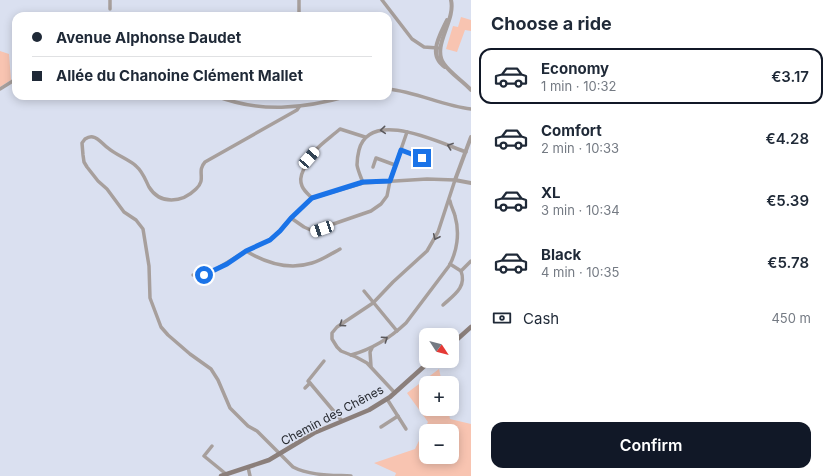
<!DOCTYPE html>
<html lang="en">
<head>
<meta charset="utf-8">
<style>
  :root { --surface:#fff; --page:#f2f2f3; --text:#1f2937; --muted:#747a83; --line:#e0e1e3; --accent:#111827 }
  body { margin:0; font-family:Inter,sans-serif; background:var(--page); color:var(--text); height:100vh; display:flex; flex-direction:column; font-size:15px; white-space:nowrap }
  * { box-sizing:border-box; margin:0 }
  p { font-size:13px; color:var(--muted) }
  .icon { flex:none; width:22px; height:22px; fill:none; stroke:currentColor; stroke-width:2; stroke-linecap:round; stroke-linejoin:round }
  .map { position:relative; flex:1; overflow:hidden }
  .sheet { display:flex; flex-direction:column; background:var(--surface); width:360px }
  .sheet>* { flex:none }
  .hud { position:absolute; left:12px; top:12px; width:380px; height:88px; border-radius:12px; box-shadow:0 2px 10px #0003; display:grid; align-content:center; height:88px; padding:0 20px; background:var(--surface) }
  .needle { width:26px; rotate:126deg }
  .buttons { position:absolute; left:419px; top:328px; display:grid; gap:8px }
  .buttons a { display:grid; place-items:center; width:40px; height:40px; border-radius:8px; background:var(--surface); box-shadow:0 2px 10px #0003; font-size:20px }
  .end { position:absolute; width:18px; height:18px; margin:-9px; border:5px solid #1a73e8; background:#fff; box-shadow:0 0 0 2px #fff }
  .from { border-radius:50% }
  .car { position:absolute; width:12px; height:24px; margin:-12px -6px; border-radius:5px; box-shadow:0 0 3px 1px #0007; background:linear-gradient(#fff 24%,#345 0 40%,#fff 0 76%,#345 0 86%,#fff 0) }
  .hud b { display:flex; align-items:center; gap:14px; height:38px; font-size:15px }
  .hud b+b { border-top:1px solid var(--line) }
  .hud i { width:10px; height:10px; background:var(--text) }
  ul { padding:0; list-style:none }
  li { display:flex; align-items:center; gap:12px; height:56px; margin:0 8px 6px; padding:0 12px; border:2px solid transparent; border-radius:12px }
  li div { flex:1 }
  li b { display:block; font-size:15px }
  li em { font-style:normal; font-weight:600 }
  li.current { border-color:var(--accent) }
  li>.icon { width:36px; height:36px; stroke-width:1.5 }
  h2 { padding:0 20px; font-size:18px; line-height:48px }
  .pay { display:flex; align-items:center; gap:10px; height:44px; padding:0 20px; font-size:15px }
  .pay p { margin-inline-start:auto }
  .primary-button { display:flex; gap:8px; margin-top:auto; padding:8px 20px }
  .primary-button a { flex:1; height:46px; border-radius:12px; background:var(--accent); color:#fff; font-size:16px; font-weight:600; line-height:46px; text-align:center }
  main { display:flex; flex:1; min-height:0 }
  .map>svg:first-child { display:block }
</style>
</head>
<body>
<main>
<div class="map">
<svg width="471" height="476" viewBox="0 0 471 476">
  <rect width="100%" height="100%" fill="#dae0f0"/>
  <!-- green -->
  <g fill="#f8c4b1" fill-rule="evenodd">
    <path d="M 461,17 L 471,20 L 471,31 L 465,30 L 457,52 L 446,49 L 453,26 L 458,27 Z"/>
    <path d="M 0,51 L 9,54 L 11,80 L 0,87 Z"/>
    <path d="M 439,369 L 442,383 L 426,383 L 426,409 L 448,409 L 450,419 L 471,424 L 471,476 L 395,476 L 396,473 L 374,463 L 415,449 L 428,422 L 407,393 ZM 426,431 L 452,431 L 452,457 L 426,457 Z"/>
  </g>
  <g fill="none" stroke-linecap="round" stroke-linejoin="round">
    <!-- minor -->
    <g stroke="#a79f9c" stroke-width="3.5">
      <path d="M 110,0 L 110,9"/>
      <path d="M 382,0 L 412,39 L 424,47 L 438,48"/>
      <path d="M 297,16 L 299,13 L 299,0"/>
      <path d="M 0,89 L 16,79"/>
      <path d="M 388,89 C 417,92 443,106 471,109"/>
      <path d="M 216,96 C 260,113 303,109 348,96"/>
      <path d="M 299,107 L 297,110 L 205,162 C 196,172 207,179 196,189 C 182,203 160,205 149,187 C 145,179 143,172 136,166 C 130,160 116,155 108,148 C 103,145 99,138 93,137 C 90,136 88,137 85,139 L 82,143 L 83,155 L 84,162 L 87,167 L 98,181 L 107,189 L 124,212 L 136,220 L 143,229 L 149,266 L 150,298 L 161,327 L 168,335 L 190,354 L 211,369 L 218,380 L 230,408 L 248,426 L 257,431 L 293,467 C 310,476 333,475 351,476"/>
      <path d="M 401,150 L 422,158"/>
      <path d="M 373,167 L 376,158 L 395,165"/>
      <path d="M 363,183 C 361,177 358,171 357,165 C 357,160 358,154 359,150 C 370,108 440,143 466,152"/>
      <path d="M 312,198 C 309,195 304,191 302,186 C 300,181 301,175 303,171 C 310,150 325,142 340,129 L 365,137"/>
      <path d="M 291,218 L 304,227 L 313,231 L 371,211 L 381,204 L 387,196 L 390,181 L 407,132"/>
      <path d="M 246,251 C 266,263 290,270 312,263 C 322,260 331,254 340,249"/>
      <path d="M 461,271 L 471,261"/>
      <path d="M 193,275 L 204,275 L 210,273 L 246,251 L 270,240 L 280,231 L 291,218 L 312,198 L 363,183 L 427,179 L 455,180 L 438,232 L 427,251 L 393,282 L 373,303 L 337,327 L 332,333 L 332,339 L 337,347 L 341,351 L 356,357 L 367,363 L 395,393"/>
      <path d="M 364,291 L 397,331"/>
      <path d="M 443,305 C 454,295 467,287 461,271 L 450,264"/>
      <path d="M 351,355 C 373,349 389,339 406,323 L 449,266 C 457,252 460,233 455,216 C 454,211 451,207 450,201"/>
      <path d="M 371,366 L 370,352 L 372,348"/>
      <path d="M 310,383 L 308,381 L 324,361"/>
      <path d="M 305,388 L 310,383 L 342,421"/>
      <path d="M 387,399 L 406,429"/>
      <path d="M 381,427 L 398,416"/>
      <path d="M 212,446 L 204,456 L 226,474"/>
      <path d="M 248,467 L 250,476"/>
    </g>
    <!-- tertiary -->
    <g stroke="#a79f9c" stroke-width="4">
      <path d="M 451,0 C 456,21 431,46 444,64 C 451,74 463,81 471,90"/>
      <path d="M 445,67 C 427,55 440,35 447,20"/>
      <path d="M 471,137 L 455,180 L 471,183"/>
    </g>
    <!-- secondary -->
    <g stroke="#8b7f7b" stroke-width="4.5">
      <path d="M 452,344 L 471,327"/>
      <path d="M 221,476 L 269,460 L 314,433 L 369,410 L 390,397 L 430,361"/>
    </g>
  </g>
  <!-- one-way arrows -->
  <defs><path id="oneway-chevron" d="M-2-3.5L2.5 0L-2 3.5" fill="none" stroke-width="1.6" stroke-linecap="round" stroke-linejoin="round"/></defs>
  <g stroke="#5b595c">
    <use href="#oneway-chevron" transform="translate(383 130) rotate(175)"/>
    <use href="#oneway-chevron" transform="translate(450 146) rotate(-160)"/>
    <use href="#oneway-chevron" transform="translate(436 237) rotate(115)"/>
    <use href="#oneway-chevron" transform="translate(342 324) rotate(146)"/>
    <use href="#oneway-chevron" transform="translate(385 339) rotate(-34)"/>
  </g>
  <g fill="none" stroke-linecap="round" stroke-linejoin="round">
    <!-- route -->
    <path stroke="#1a73e8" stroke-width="5" d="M 204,275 L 227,264 L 246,251 L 270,240 L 280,231 L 291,218 L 312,198 L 363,182 L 390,181 L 401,150 L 422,158"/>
  </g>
  <g text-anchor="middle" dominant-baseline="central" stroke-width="3" stroke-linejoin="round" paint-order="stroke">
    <!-- street labels -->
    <g font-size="12" fill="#282b31" stroke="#dae0f0">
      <text transform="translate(332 415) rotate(-28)">Chemin des Chênes</text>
    </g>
  </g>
</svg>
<div class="buttons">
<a><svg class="needle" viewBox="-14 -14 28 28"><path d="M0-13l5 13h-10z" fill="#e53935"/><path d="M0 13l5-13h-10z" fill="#747a83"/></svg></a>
<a>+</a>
<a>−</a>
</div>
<i class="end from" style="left:204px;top:275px"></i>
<i class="end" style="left:422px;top:158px"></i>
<i class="car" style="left:309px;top:158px;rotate:41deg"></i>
<i class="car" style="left:322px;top:229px;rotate:251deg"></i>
<div class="hud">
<b><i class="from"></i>Avenue Alphonse Daudet</b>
<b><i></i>Allée du Chanoine Clément Mallet</b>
</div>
</div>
<section class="sheet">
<h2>Choose a ride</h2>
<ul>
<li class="current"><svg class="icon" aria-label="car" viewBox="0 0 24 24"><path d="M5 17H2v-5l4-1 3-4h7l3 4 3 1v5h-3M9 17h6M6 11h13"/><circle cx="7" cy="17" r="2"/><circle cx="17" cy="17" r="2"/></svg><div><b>Economy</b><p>1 min · 10:32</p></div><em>€3.17</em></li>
<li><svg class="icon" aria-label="car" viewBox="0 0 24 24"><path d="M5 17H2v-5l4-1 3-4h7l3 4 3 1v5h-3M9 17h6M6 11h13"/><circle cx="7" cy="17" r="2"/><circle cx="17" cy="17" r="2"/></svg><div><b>Comfort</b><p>2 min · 10:33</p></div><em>€4.28</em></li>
<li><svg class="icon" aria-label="car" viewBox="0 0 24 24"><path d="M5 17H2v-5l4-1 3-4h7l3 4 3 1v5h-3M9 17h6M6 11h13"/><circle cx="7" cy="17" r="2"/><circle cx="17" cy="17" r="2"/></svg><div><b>XL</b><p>3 min · 10:34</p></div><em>€5.39</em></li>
<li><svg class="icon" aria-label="car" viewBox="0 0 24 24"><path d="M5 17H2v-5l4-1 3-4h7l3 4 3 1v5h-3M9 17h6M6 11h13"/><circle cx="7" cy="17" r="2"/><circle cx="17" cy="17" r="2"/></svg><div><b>Black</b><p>4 min · 10:35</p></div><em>€5.78</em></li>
</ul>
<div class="pay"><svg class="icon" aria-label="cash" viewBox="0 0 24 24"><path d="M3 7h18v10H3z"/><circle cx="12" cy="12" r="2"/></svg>Cash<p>450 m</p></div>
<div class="primary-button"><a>Confirm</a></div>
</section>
</main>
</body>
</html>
